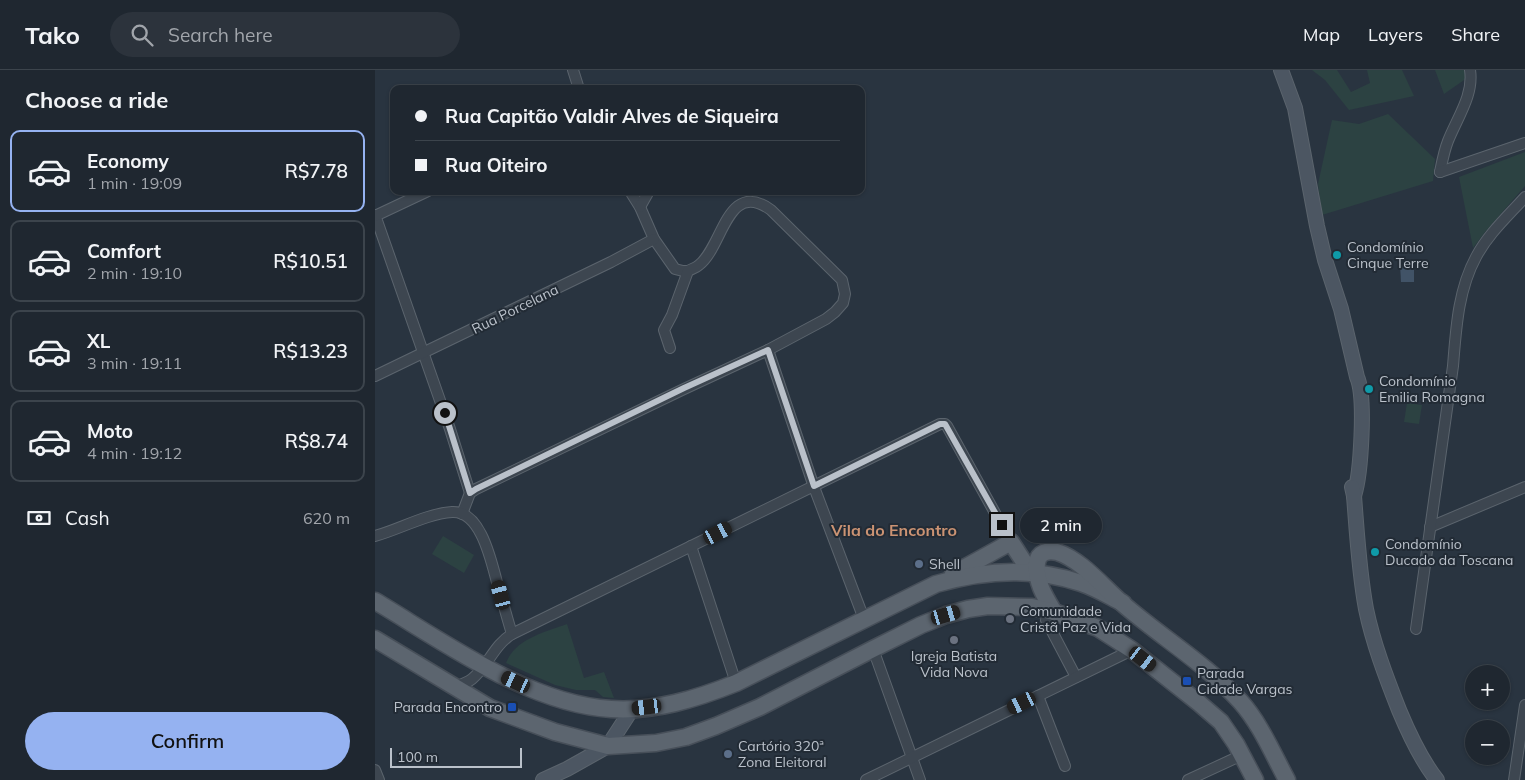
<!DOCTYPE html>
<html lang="en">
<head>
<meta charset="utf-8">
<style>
  :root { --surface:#1f2730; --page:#2c333c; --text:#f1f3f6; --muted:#a1a5ab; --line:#3c444c; --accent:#95b2f1 }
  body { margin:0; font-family:Mulish,sans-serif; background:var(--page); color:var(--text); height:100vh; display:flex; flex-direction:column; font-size:19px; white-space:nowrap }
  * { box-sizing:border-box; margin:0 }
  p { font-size:16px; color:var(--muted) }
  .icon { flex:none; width:28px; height:28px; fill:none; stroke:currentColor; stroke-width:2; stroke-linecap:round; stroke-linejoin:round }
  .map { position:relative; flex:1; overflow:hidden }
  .details { display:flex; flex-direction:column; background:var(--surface); width:375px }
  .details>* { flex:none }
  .top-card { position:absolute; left:15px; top:15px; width:475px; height:110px; border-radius:10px; box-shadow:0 1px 4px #0004,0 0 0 1px var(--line); display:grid; align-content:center; height:110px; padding:0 25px; background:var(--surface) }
  .tools { position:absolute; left:1090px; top:595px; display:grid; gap:10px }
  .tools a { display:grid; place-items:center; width:45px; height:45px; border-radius:50%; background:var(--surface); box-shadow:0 1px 4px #0004,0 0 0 1px var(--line); font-size:25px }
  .scale { position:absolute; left:15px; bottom:12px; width:132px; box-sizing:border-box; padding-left:5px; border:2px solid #bac1ca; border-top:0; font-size:14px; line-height:18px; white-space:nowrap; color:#bac1ca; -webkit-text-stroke:4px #222b35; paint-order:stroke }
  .end { position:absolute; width:22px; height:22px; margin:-11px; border:6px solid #bac1ca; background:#111; box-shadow:0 0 0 2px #111 }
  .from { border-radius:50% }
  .bubble { position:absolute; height:35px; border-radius:18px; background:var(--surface); box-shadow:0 1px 4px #0004,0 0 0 1px var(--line); font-size:16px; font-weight:600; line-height:35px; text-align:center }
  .car { position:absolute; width:15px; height:30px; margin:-15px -8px; border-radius:6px; box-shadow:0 0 4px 1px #0007; background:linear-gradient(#222 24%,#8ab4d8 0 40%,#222 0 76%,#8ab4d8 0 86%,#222 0) }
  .top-card b { display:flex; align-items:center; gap:18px; height:48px; font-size:19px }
  .top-card b+b { border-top:1px solid var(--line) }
  .top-card i { width:12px; height:12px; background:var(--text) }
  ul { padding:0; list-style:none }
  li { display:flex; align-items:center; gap:15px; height:82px; margin:0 10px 8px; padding:0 15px; border:2px solid var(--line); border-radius:10px }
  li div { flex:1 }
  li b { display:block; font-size:19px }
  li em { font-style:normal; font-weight:600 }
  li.active { border-color:var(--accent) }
  li>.icon { width:45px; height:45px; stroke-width:1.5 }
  h2 { padding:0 25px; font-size:22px; line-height:60px }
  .pay { display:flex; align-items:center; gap:12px; height:55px; padding:0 25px; font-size:19px }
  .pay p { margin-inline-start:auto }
  .cta { display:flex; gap:10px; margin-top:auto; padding:10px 25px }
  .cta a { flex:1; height:58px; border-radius:30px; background:var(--accent); color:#111; font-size:20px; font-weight:600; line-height:58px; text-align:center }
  header { display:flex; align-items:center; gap:30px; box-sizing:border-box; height:70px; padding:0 25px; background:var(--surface); border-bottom:1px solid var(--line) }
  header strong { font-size:24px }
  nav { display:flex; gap:28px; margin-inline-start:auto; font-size:18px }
  .search { width:350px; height:45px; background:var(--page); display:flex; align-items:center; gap:12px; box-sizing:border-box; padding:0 18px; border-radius:28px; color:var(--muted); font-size:19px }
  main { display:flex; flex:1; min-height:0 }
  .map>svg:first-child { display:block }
</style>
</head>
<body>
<header>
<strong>Tako</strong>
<div class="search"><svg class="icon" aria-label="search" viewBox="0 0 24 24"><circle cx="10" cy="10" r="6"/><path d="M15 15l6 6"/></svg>Search here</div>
<nav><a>Map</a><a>Layers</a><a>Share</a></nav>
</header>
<main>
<section class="details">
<h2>Choose a ride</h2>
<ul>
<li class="active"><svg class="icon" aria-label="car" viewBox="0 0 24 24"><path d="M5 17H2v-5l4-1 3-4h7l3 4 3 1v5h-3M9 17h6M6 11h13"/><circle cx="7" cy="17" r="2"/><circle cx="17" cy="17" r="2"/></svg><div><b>Economy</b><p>1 min · 19:09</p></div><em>R$7.78</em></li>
<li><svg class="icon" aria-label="car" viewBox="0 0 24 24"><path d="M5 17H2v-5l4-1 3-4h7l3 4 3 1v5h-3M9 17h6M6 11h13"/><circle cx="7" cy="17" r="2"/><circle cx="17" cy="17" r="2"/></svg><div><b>Comfort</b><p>2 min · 19:10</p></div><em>R$10.51</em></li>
<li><svg class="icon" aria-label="car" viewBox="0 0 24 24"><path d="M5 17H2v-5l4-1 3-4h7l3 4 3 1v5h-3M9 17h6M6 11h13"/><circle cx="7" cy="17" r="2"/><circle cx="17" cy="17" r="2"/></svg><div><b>XL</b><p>3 min · 19:11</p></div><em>R$13.23</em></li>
<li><svg class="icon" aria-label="car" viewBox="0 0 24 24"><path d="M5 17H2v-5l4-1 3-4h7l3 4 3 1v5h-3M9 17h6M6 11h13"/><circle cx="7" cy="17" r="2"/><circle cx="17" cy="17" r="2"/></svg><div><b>Moto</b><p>4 min · 19:12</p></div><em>R$8.74</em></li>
</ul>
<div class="pay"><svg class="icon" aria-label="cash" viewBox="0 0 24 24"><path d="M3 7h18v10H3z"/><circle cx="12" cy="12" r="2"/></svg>Cash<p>620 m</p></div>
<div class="cta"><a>Confirm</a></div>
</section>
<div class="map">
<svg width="1150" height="710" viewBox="0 0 1150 710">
  <rect width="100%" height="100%" fill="#293440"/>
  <!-- green -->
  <g fill="#2c4242">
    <path d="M 937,0 L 962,0 L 976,22 L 995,13 L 992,0 L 1027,0 L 1039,26 L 974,40 L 950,10 Z"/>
    <path d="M 1060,0 L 1089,0 L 1092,8 L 1069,24 Z"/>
    <path d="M 1013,44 L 1060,89 L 1058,111 L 947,145 L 943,114 L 957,50 L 984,54 Z"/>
    <path d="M 1150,82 L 1150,116 L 1110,162 L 1098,178 L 1084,107 Z"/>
    <path d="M 1032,333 L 1047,335 L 1044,354 L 1029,352 Z"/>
    <path d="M 68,466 L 99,485 L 89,503 L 57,484 Z"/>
    <path d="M 192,554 L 209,608 L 229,602 L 239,628 L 228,627 L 220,620 L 201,620 L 180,615 L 131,593 C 140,569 170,562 192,554 Z"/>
  </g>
  <!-- water -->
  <path fill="#415367" d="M 1025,194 L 1039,194 L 1039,212 L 1026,212 Z"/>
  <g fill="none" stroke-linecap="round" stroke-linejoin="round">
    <!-- street casing -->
    <g stroke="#5b646d" stroke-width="12">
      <g id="street">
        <path d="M 198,0 L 204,19"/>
        <path d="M 1065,102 C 1067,92 1069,81 1073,71 C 1082,48 1099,25 1095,0"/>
        <path d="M 1065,102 L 1150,73"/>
        <path d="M 255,121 L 265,137 L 279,169 L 300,199 L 308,201 L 313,201"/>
        <path d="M 265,137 L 274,121"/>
        <path d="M 0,145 L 75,359 L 95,423"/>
        <path d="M 0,146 L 53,121"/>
        <path d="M 393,280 L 439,417 L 489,549"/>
        <path d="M 0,306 L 236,192 L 279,169"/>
        <path d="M 87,444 L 95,423 L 101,419 L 309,319 L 393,280 L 451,249 L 460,242 L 468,233 L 470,224 L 467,210 L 396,140 C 352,108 348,177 324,195 C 321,198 316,199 313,201 L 297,245 L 289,260 L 295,278"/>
        <path d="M 1055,457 L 1150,417"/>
        <path d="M 0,466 C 25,459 51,444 77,442 C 107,440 117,495 123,516 C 128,532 132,548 137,564"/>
        <path d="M 316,476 L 361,613"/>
        <path d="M 671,550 L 701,607"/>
        <path d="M 1041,559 L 1078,296 C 1081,259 1083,220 1101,187 C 1113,164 1133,146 1150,127"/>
        <path d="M 498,579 L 545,710"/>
        <path d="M 79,617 C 85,615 92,613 97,609 C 113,596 119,575 137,564 L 565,354 L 570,354 L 572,356 L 636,472"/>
        <path d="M 663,626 L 690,696"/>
        <path d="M 0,700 L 4,710"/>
        <path d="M 491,710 L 757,580"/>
        <path d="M 813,710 L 867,685"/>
        <path d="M 1139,710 L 1150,635"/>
      </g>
    </g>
    <!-- secondary casing -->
    <g stroke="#5b646d" stroke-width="16">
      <g id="secondary">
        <path d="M 906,0 L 920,38 L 942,156 L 950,190 L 966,239 L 982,307 C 991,327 986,404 979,426"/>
        <path d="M 977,417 L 979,426 C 982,463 984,502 991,539 C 998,573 1011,607 1024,640 C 1034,664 1046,690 1062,710"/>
        <path d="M 168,710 L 192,699 L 233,676 L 257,639"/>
      </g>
    </g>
    <!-- primary casing -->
    <g stroke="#474f59" stroke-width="19">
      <g id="primary">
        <path d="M 578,504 L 636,472 L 656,503"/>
        <path d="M 0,531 C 69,572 154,634 236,639 C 279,642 321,629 361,613 L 561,514 C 609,500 659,497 706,513 C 721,518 734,526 748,533"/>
        <path d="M 679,542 C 670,527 660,511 662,493 C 663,482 673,480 682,482 C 707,490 728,517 748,534 C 786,567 831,594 865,631 C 885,653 898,684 912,710"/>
        <path d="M 0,569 L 115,638 L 180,662 L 233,676 L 281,673 L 311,667 L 341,656 L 385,637 L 498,579 L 546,555 L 571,545 L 593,539 L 613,536 L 657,537 L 679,542 L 723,558 L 757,580 L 824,633 L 846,652 L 861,674 L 880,710"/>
      </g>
    </g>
    <!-- street -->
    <use href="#street" stroke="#3d4650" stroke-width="10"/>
    <!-- secondary -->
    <use href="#secondary" stroke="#4c5662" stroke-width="14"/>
    <!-- primary -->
    <use href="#primary" stroke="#5c656f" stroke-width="16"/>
  </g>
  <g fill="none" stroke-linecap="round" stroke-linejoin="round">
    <!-- route -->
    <path stroke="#bac1ca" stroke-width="6" d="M 70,343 L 95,423 L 101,419 L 309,318 L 393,280 L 439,416 L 565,354 L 570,354 L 627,455"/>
  </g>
  <!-- markers -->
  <g fill="#0f9aa8" stroke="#222b35" stroke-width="2">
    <circle cx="962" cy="185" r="5"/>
    <circle cx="994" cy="319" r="5"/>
    <circle cx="1000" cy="482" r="5"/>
  </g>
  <g fill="#5c6f8a" stroke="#222b35" stroke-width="2">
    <circle cx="544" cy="494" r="5"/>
    <circle cx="353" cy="684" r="5"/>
  </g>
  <g fill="#6b7280" stroke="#222b35" stroke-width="2">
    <circle cx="635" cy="549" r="5"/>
    <circle cx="579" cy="570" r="5"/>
  </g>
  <g fill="#1a4fb4" stroke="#222b35" stroke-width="2">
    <rect x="807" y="606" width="10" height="10" rx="2.5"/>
    <rect x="132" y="632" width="10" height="10" rx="2.5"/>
  </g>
  <g text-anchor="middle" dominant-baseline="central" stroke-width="4" stroke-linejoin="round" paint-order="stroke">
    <!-- poi labels -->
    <g font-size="14" fill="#bac1ca" stroke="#222b35" text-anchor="start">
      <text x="972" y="177">Condomínio<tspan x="972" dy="16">Cinque Terre</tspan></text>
      <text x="1004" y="311">Condomínio<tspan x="1004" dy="16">Emilia Romagna</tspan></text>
      <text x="1010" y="474">Condomínio<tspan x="1010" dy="16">Ducado da Toscana</tspan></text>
      <text x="554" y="494">Shell</text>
      <text x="645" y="541">Comunidade<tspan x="645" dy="16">Cristã Paz e Vida</tspan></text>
      <text x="579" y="586" text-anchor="middle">Igreja Batista<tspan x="579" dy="16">Vida Nova</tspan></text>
      <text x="822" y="603">Parada<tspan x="822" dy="16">Cidade Vargas</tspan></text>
      <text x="127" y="637" text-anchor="end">Parada Encontro</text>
      <text x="363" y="676">Cartório 320ª<tspan x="363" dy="16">Zona Eleitoral</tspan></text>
    </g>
    <!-- street labels -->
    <g font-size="14" fill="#bac1ca" stroke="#222b35">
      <text transform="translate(140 239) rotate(-26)">Rua Porcelana</text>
    </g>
    <!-- quarter labels -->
    <g font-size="16" font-weight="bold" fill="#cb9373" stroke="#222b35">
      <text x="519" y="460">Vila do Encontro</text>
    </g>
  </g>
</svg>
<div class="tools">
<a>+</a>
<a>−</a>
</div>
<div class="scale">100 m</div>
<i class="end from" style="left:70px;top:343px"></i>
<i class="end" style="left:627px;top:455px"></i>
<div class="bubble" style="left:645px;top:438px;width:82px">2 min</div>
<i class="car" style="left:343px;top:463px;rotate:63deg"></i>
<i class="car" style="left:126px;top:525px;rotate:345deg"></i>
<i class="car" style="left:571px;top:545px;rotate:74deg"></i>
<i class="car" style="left:768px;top:589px;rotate:128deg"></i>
<i class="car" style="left:141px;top:612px;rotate:295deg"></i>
<i class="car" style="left:647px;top:633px;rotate:244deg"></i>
<i class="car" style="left:272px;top:637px;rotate:263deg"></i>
<div class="top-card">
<b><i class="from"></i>Rua Capitão Valdir Alves de Siqueira</b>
<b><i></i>Rua Oiteiro</b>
</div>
</div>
</main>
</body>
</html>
